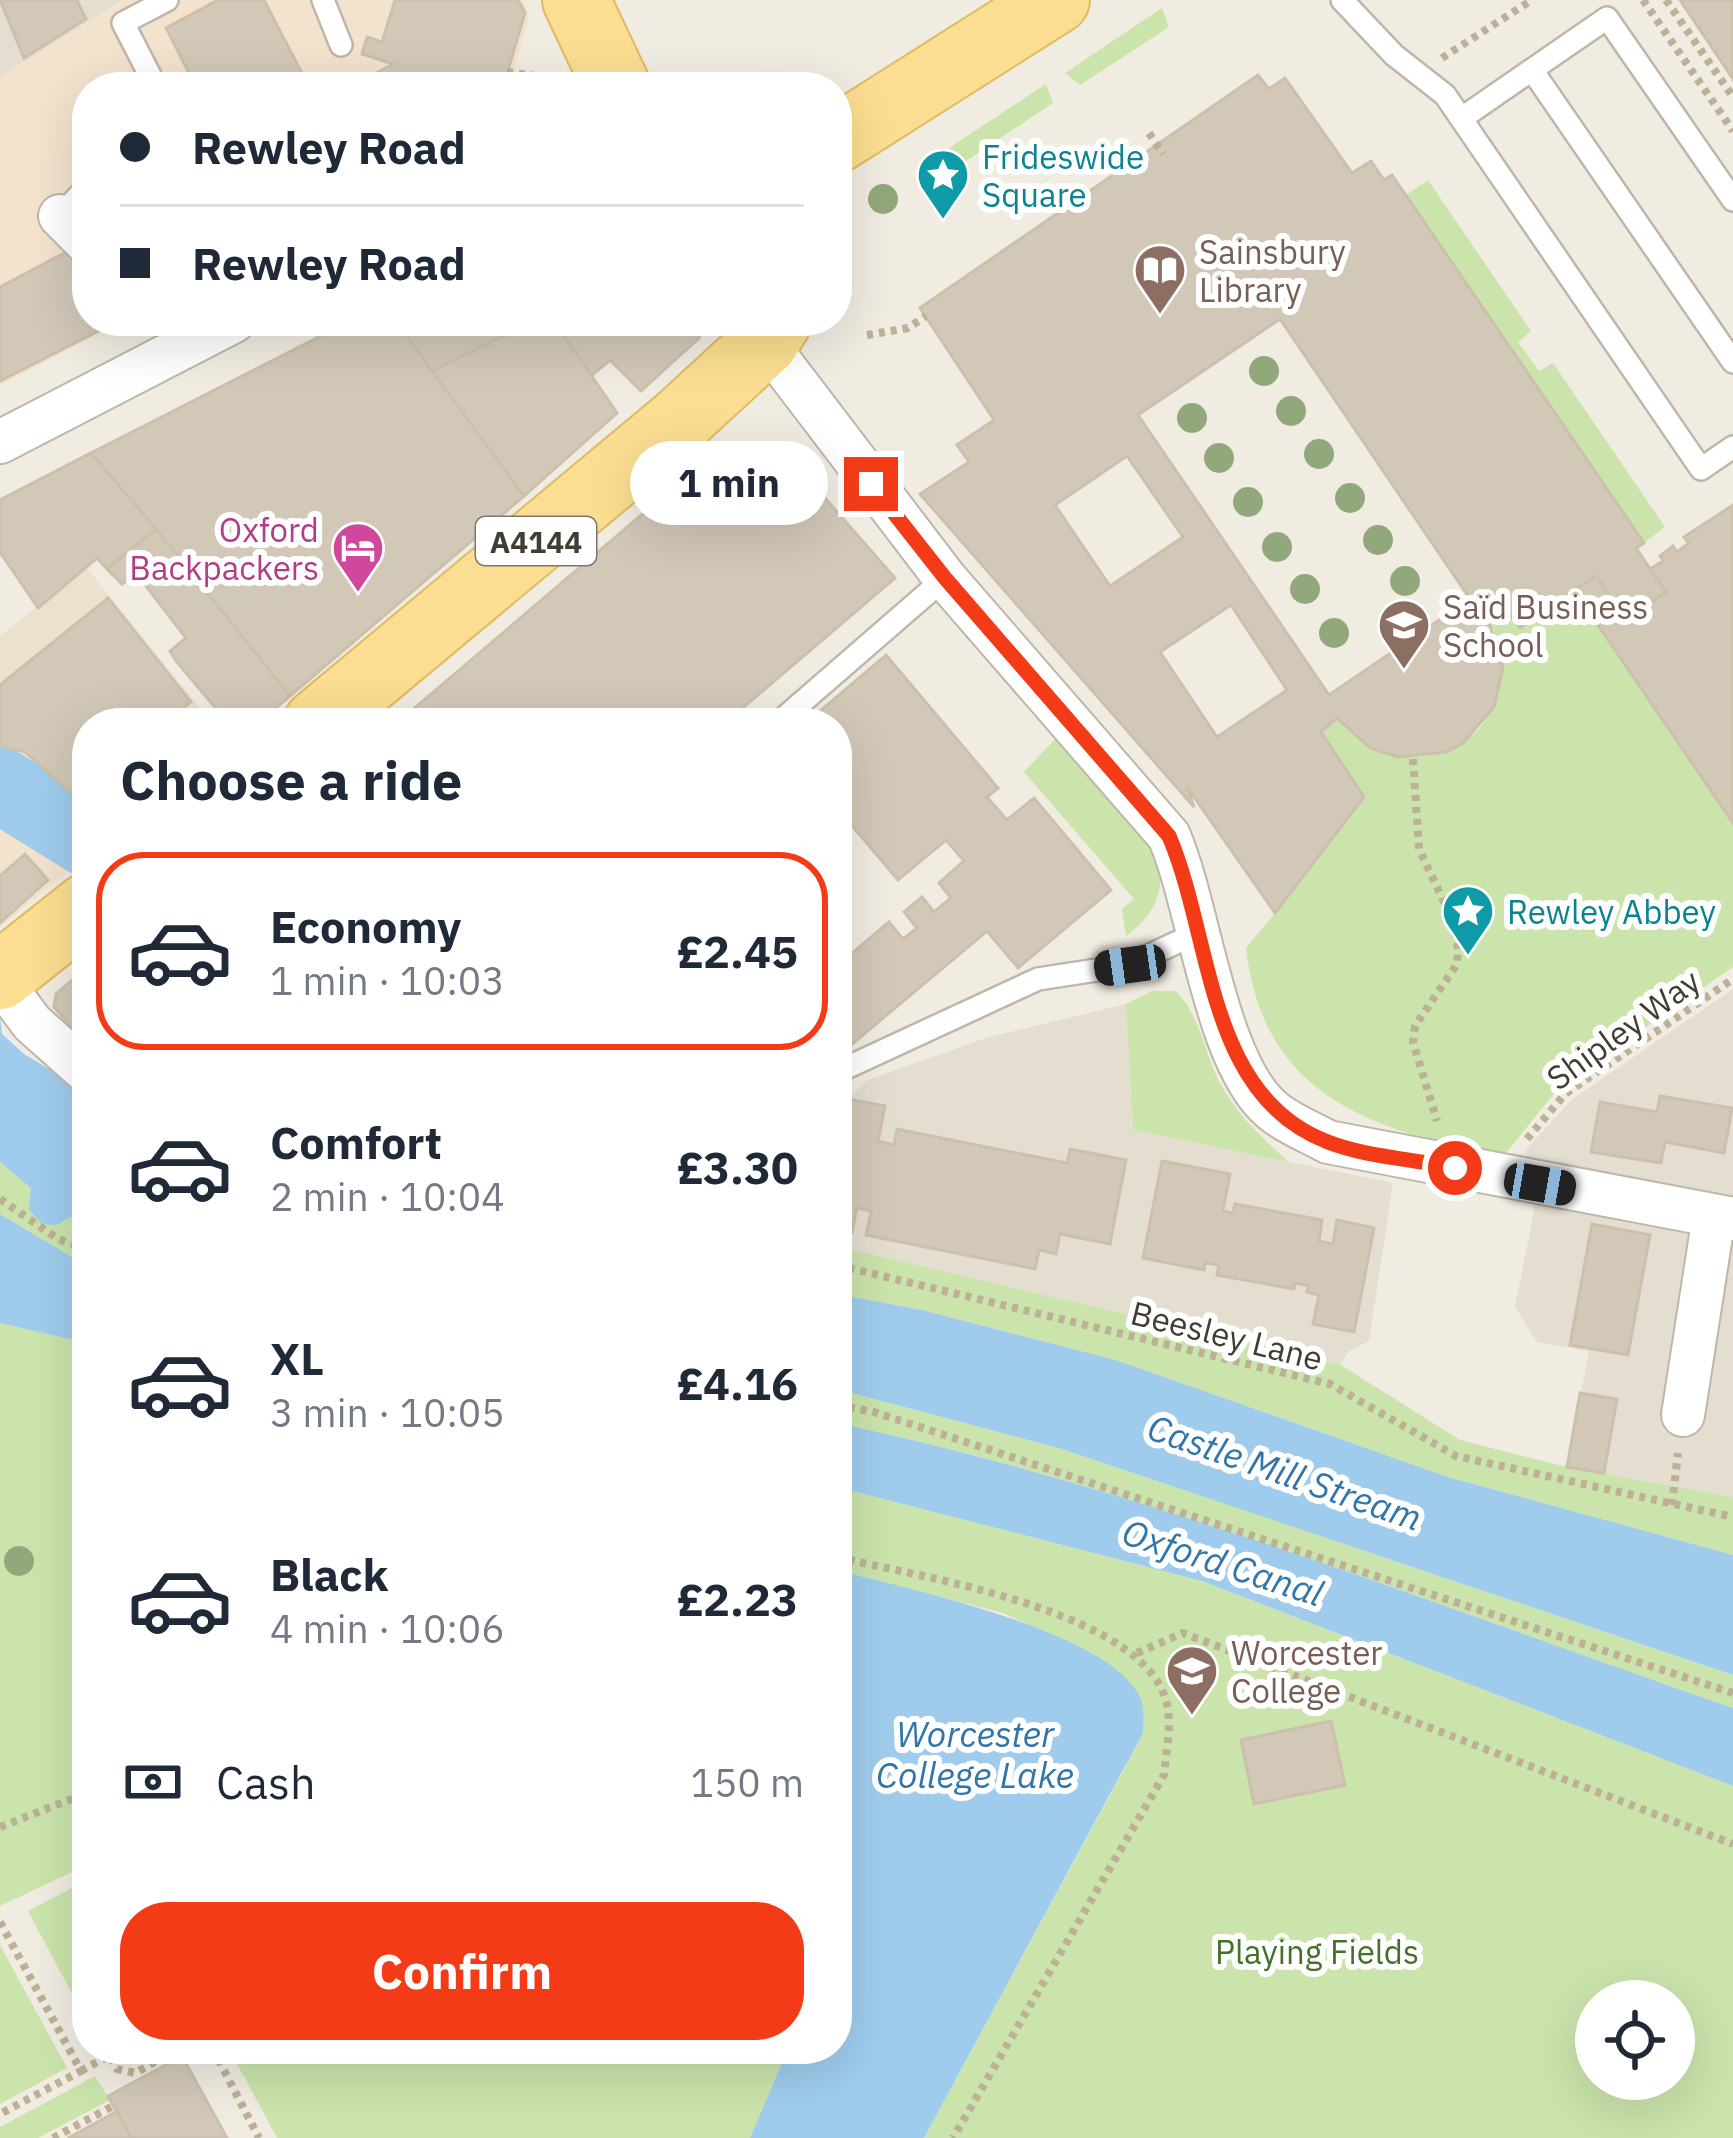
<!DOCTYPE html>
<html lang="en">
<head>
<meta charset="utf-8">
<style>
  :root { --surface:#fff; --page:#f6f6f7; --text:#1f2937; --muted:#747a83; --line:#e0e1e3; --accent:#f33b17 }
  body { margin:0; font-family:"IBM Plex Sans",sans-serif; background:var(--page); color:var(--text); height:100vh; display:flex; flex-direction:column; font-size:45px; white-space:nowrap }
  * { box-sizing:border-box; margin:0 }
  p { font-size:39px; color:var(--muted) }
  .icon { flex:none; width:66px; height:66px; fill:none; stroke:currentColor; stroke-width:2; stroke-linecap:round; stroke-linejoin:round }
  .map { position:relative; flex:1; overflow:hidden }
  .details { position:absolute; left:72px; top:708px; width:780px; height:1356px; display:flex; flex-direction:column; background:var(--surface); border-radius:48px; box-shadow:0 12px 48px #0002 }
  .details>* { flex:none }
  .top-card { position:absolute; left:72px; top:72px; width:780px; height:264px; border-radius:48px; box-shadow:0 12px 48px #0002; display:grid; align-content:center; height:264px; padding:0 48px; background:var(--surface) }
  .fabs { position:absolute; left:1575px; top:1980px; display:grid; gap:24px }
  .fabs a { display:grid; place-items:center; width:120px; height:120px; border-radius:50%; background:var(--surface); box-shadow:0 12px 48px #0002; font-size:60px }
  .end { position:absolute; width:54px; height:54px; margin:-27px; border:15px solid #f33b17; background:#fff; box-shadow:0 0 0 6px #fff }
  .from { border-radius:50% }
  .bubble { position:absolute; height:84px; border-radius:42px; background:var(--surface); box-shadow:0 12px 48px #0002; font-size:39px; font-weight:700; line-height:84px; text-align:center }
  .car { position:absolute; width:36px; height:72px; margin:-36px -18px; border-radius:15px; box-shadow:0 0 9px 3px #0007; background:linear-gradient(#222 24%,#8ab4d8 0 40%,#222 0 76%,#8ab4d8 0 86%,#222 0) }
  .top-card b { display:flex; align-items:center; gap:42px; height:114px; font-size:45px }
  .top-card b+b { border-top:3px solid var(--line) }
  .top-card i { width:30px; height:30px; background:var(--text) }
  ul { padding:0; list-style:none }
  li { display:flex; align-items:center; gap:36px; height:198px; margin:0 24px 18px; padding:0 24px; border:6px solid transparent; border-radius:48px }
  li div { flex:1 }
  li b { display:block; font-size:45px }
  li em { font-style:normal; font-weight:700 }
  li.selected { border-color:var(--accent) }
  li>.icon { width:108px; height:108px; stroke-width:1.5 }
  h2 { padding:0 48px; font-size:54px; line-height:144px }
  .pay { display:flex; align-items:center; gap:30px; height:132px; padding:0 48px; font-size:45px }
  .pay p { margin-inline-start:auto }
  .primary-button { display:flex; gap:24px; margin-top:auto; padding:24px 48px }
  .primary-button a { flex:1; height:138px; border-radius:48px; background:var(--accent); color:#fff; font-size:48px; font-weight:700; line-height:138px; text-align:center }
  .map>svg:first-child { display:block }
</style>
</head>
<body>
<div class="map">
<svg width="1733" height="2138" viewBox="0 0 1733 2138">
  <rect width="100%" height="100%" fill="#f1ece2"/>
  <!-- residential -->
  <g fill="#e4ded1">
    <path d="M 0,0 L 123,0 L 0,77 Z"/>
    <path d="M 1733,989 L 1733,1497 L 1567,1467 L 1589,1351 L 1537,1342 L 1515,1307 L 1534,1212 L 1526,1150 L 1571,1100 Z"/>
    <path d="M 1126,1004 L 1133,1130 L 1393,1183 L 1369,1341 L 1348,1352 L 1341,1365 L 837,1246 L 837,1154 L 848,1099 L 867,1080 L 989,1037 Z"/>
  </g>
  <!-- commercial -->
  <g fill="#f3e3cd">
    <path d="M 123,0 L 523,0 L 530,15 L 509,87 L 87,87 L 87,321 L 123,321 L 0,386 L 0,77 Z"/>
    <path d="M 0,785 L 87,839 L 87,856 L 0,927 Z"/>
  </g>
  <!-- education -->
  <path fill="#eae2cc" d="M 86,567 L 203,712 L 188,723 L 87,723 L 87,839 L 0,785 L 0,636 Z"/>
  <!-- green -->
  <g fill="#cae4ac" fill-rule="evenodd">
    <path d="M 1162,8 L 1169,27 L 1080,85 L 1065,73 Z"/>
    <path d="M 1046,84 L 1053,103 L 963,163 L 949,148 Z"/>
    <path d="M 1428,180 L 1531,331 L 1518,342 L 1539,371 L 1553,363 L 1665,527 L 1644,543 L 1406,195 Z"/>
    <path d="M 1574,590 L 1733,823 L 1733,967 L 1560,1086 L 1503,1157 C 1374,1130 1263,1099 1246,948 L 1307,874 L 1357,789 L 1321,732 L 1337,718 C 1419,808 1542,726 1487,617 L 1504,606 L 1521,628 Z"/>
    <path d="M 1057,737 C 1107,793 1215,871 1126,936 L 1122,909 L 1134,899 L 1024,772 Z"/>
    <path d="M 1152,991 L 1175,991 C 1199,1011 1204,1053 1220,1083 C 1237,1115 1262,1138 1289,1162 L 1133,1130 L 1126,1004 Z"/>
    <path d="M 0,1162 L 32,1188 L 58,1225 L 77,1212 L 87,1217 L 87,1266 L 0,1214 Z"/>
    <path d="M 837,1246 L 1341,1365 L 1460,1440 L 1567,1467 L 1733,1497 L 1733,1555 L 1448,1477 L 1116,1360 L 922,1310 L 837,1294 Z"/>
    <path d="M 0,1323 L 87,1343 L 87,1865 L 0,1906 Z"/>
    <path d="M 837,1389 L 1062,1449 L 1733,1675 L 1733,1708 C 1437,1606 1145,1488 837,1423 Z"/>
    <path d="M 837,1487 L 1202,1581 L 1733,1786 L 1733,2138 L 924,2138 L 1127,1764 L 1073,1646 L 1003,1613 L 837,1570 ZM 1596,2001 L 1674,2001 L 1674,2079 L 1596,2079 Z"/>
    <path d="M 87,1880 L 87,2022 L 28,1911 Z"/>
    <path d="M 0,1945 L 67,2068 L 0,2104 Z"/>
    <path d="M 229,2049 L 788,2049 L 750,2138 L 277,2138 Z"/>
    <path d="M 95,2076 L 110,2100 L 38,2138 L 0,2138 L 0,2127 Z"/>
  </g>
  <!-- water -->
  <g fill="#9fcced">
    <path d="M 0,1015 L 2,1034 L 24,1054 L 87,1092 L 87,1217 L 77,1213 L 57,1225 L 42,1224 L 29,1210 L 31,1188 L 0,1162 Z"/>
    <path d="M 0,1214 L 87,1266 L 87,1343 L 0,1323 Z"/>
    <path d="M 837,1294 L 922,1310 L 1116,1360 L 1448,1477 L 1733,1555 L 1733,1675 L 1062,1449 L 837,1389 Z"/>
    <path d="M 837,1423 C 1145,1488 1437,1606 1733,1708 L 1733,1786 L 1202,1581 L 837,1487 Z"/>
    <path d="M 837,1570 C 906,1589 1108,1630 1140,1697 C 1145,1707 1143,1722 1143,1733 L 924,2138 L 750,2138 L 788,2049 L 837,2049 Z"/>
  </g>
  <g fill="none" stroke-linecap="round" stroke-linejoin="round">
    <!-- river -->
    <path stroke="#9fcced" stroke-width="75" d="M 0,785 L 87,839"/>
  </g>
  <!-- building -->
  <g fill="#d2c8b8" stroke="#ccc0ac" stroke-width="3" fill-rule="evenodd">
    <path d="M 0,0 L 77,0 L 86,19 L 24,58 Z"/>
    <path d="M 218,0 L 264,0 L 309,87 L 196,87 L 166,28 Z"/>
    <path d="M 395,0 L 518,0 L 525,13 L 503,87 L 350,87 L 393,64 L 362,54 L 367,37 L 382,42 Z"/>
    <path d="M 1680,0 L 1733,0 L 1733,79 Z"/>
    <path d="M 1258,75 L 1269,89 L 1285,78 L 1352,173 L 1371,161 L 1384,180 L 1392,175 L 1644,543 L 1636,548 L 1666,592 L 1626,619 L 1596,576 L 1520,628 L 1504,606 L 1487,617 L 1503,667 L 1494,707 L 1463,743 L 1446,752 L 1398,757 L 1370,748 L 1337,718 L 1321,732 L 1364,797 L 1275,913 L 1187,787 L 1194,807 L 920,494 L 969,462 L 957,445 L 994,420 L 920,308 ZM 1280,319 L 1470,599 L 1329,695 L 1138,415 ZM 1127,456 L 1183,537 L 1110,586 L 1055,505 ZM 1231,605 L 1287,690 L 1217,737 L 1160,652 Z"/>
    <path d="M 70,250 L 87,269 L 87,321 L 118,321 L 0,381 L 0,287 Z"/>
    <path d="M 350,321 L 397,321 L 524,496 L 290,696 L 91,453 Z"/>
    <path d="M 397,321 L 533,321 L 432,371 Z"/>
    <path d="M 533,321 L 556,324 L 617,413 L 524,496 L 432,371 Z"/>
    <path d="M 553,321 L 698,321 L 700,325 L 699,338 L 641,391 L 610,360 L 592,375 Z"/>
    <path d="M 719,449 L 743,475 L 747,472 L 741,457 L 748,451 L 774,453 L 779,468 L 761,483 L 766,490 L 795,464 L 895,578 L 725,723 L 397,723 Z"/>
    <path d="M 91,453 L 156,529 L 107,569 L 97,558 L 38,608 L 0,552 L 0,500 Z"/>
    <path d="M 1733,505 L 1733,823 L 1574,590 L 1596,576 L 1626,619 L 1666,592 L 1650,569 L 1663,561 L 1660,556 L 1673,546 L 1677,552 L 1689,543 L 1684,537 Z"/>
    <path d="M 156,529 L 290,696 L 258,723 L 228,723 L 176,661 L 170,651 L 186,638 L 136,573 L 122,584 L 107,569 Z"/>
    <path d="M 108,598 L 191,702 L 165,723 L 87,723 L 87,801 L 82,803 L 25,752 L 0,746 L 0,685 Z"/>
    <path d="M 886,655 L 998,788 L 987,797 L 1007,820 L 1034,798 L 1111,890 L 1018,968 L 987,931 L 845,1050 L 851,1057 L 837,1059 L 837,966 L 889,922 L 903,939 L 917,928 L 904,912 L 922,897 L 934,912 L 951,898 L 939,883 L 964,861 L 946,840 L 898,880 L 837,808 L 837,723 L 806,723 Z"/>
    <path d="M 25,854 L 48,880 L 0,923 L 0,876 Z"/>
    <path d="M 84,970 L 87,973 L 87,1044 L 54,1007 L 56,994 Z"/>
    <path d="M 1660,1096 L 1732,1108 L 1724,1153 L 1665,1142 L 1661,1163 L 1591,1152 L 1600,1102 L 1657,1112 Z"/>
    <path d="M 848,1099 L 885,1106 L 878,1141 L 894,1145 L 897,1129 L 1067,1163 L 1070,1149 L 1126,1160 L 1110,1244 L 1060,1234 L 1056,1254 L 1039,1250 L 1035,1269 L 866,1235 L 871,1211 L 857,1208 L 852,1232 L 837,1230 L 837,1154 Z"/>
    <path d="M 1162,1161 L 1230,1174 L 1223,1211 L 1233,1213 L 1235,1204 L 1322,1220 L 1319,1241 L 1333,1244 L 1337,1220 L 1374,1228 L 1354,1332 L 1313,1324 L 1319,1295 L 1307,1292 L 1309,1286 L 1295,1283 L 1294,1289 L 1217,1275 L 1219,1265 L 1205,1263 L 1204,1270 L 1143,1258 Z"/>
    <path d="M 1592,1224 L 1650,1235 L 1628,1355 L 1570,1345 Z"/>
    <path d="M 1580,1393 L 1617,1399 L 1604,1473 L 1567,1467 Z"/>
    <path d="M 1331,1721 L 1345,1785 L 1254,1804 L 1241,1740 Z"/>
    <path d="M 182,2056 L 227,2138 L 131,2138 L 108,2096 Z"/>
    <path d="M 117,2111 L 131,2138 L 68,2138 L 90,2126 Z"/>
  </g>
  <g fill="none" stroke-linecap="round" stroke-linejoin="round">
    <!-- lane casing -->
    <g stroke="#beb7a9" stroke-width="26">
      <g id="lane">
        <path d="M 323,0 L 341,45"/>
        <path d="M 1342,0 L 1394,55 L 1445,95 L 1701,469 L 1733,447"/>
        <path d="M 1532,70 L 1733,362"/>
        <path d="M 156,87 L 123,23 L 167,0"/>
        <path d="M 1462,118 L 1607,18 L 1733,200"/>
        <path d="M 60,216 L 87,187"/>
        <path d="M 778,723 L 945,578"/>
        <path d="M 837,1066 L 846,1068 L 1038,979 L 1129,965 L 1201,931"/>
      </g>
    </g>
    <!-- street casing -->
    <g stroke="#beb7a9" stroke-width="46">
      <g id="street">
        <path d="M 60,216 L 87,243"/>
        <path d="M 765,342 L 945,578 L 1169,836 C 1200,908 1215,1062 1272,1110 C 1287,1123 1310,1132 1328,1142 L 1733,1219"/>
        <path d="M 0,442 L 234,321"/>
        <path d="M 0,980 L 32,1023 L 87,1072"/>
        <path d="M 1683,1415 L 1714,1216"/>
      </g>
    </g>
    <!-- primary casing -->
    <g stroke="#dfbb62" stroke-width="70">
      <g id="primary">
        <path d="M 576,0 L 617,87"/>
        <path d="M 837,139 L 1056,0"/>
        <path d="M 317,723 L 678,422 L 765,342 L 778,321"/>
        <path d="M 0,976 L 87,907"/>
      </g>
    </g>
    <!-- path -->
    <g stroke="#bdb097" stroke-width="8" stroke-dasharray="6 6" stroke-linecap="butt">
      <path d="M 1643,0 L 1733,131"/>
      <path d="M 1666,0 L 1733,97"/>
      <path d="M 1442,58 L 1532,0"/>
      <path d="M 507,72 L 550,78"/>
      <path d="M 1149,133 L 1163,154"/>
      <path d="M 867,335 L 908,328 L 926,316"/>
      <path d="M 1413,759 L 1419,849 L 1453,921 L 1458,949 L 1457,964 L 1415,1026 L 1413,1042 L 1437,1121"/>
      <path d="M 1527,1139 L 1565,1094 L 1733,979"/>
      <path d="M 0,1199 L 58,1239 L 87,1249"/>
      <path d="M 837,1265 L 1330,1384 L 1456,1456 L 1733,1517"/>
      <path d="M 837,1405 L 874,1412 L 1733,1693"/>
      <path d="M 1672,1505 L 1678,1453"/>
      <path d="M 837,1557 C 918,1577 1155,1611 1168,1710 C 1171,1730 1166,1754 1164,1775 L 953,2138"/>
      <path d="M 1137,1653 L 1183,1633 L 1733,1844"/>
      <path d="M 0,1827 L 87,1793"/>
      <path d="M 0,1922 L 81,2071 L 0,2114"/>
      <path d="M 213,2049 L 259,2138"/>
      <path d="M 81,2071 L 110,2055 L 117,2069 L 135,2073 L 179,2049"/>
      <path d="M 53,2138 L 113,2106"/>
    </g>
    <!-- lane -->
    <use href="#lane" stroke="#fff" stroke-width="21"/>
    <!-- street -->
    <use href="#street" stroke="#fff" stroke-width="42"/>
    <!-- primary -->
    <use href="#primary" stroke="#fbde91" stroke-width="66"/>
  </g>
  <!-- trees -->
  <g fill="#91a87c">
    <circle cx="883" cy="199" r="15"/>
    <circle cx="1264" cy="371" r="15"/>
    <circle cx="1291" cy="411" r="15"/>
    <circle cx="1192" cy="418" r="15"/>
    <circle cx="1319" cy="454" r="15"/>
    <circle cx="1219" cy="458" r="15"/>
    <circle cx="1350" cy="498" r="15"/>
    <circle cx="1248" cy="502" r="15"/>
    <circle cx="1378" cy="540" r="15"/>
    <circle cx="1277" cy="547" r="15"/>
    <circle cx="1405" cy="581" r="15"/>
    <circle cx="1305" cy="589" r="15"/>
    <circle cx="1334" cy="633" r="15"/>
    <circle cx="19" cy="1561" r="15"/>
  </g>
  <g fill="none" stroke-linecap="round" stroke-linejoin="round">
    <!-- route -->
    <path stroke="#f33b17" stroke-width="15" d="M 871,484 L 945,578 L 1169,836 C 1213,939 1206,1096 1328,1142 C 1366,1157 1414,1159 1455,1168"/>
  </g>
  <!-- icons -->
  <defs>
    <g id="sight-pin" transform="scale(2.7)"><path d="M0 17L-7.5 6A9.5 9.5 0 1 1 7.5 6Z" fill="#0f9aa8" stroke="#fff"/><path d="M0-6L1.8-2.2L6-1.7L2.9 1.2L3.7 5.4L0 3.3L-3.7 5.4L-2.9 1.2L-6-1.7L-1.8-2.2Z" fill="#fff"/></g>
    <g id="library-pin" transform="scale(2.7)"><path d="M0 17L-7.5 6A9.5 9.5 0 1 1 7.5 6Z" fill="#8d6e63" stroke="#fff"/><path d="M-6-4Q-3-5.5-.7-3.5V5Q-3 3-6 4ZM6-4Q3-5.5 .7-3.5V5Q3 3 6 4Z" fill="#fff"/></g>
    <g id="hotel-pin" transform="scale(2.7)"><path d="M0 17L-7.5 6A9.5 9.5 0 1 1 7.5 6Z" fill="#d1479c" stroke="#fff"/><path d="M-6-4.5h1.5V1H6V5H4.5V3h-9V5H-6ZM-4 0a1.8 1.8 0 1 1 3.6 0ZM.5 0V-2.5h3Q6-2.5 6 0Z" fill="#fff"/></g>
    <g id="university-pin" transform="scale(2.7)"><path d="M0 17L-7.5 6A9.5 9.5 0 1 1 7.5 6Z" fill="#8d6e63" stroke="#fff"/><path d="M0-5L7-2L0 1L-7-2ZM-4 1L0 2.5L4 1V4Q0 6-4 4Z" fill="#fff"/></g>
  </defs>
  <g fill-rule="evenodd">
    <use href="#sight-pin" x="943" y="175"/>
    <use href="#library-pin" x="1160" y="270"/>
    <use href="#hotel-pin" x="358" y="548"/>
    <use href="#university-pin" x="1404" y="625"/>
    <use href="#sight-pin" x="1468" y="911"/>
    <use href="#university-pin" x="1192" y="1671"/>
  </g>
  <g text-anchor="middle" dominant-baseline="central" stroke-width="12" stroke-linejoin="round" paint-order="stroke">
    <!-- shield labels -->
    <rect fill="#fff" stroke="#7b7670" stroke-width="3" x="476" y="517" width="120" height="48" rx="9"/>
    <g font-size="30" font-weight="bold" fill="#423c33">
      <text x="536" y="541">A4144</text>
    </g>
    <!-- culture labels -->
    <g font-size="33" fill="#0d838f" stroke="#fff" text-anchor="start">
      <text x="982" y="156">Frideswide<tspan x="982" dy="38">Square</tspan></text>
      <text x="1507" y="911">Rewley Abbey</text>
    </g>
    <!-- education labels -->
    <g font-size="33" fill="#785e54" stroke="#fff" text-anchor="start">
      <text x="1199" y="251">Sainsbury<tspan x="1199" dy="38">Library</tspan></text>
      <text x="1443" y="606">Saïd Business<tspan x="1443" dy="38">School</tspan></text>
      <text x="1231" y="1652">Worcester<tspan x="1231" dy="38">College</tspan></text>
    </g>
    <!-- hotel labels -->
    <g font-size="33" fill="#b23c85" stroke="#fff" text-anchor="end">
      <text x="319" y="529">Oxford<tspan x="319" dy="38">Backpackers</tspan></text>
    </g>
    <!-- street labels -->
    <g font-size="33" fill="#423c33" stroke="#fff">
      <text transform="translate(1623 1029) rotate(-36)">Shipley Way</text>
      <text transform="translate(1227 1335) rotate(14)">Beesley Lane</text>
    </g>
    <!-- park labels -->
    <g font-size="33" fill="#437129" stroke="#fff">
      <text x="1317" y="1951">Playing Fields</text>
    </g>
    <!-- water labels -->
    <g font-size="36" font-style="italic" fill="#3175a9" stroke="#fff">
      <text transform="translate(1285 1472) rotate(19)">Castle Mill Stream</text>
      <text transform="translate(1223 1562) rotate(18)">Oxford Canal</text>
      <text x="975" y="1733">Worcester<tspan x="975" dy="41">College Lake</tspan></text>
    </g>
  </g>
</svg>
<div class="fabs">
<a><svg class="icon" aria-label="locate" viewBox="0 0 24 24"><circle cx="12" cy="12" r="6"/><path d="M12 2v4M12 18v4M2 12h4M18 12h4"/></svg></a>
</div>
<i class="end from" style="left:1455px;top:1168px"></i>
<i class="end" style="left:871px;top:484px"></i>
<div class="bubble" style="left:630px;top:441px;width:198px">1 min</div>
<i class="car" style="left:1130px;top:965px;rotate:262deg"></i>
<i class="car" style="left:1540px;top:1184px;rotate:100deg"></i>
<div class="top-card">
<b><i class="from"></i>Rewley Road</b>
<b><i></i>Rewley Road</b>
</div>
<section class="details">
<h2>Choose a ride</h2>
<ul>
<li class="selected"><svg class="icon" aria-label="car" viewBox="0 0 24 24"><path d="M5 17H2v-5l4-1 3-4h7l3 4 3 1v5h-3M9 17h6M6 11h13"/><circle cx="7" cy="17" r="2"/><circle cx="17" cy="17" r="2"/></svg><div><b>Economy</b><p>1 min · 10:03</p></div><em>£2.45</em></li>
<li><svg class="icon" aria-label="car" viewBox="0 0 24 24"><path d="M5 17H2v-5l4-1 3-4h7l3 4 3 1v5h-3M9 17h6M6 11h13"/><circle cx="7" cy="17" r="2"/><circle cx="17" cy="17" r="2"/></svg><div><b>Comfort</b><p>2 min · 10:04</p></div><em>£3.30</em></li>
<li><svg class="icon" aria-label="car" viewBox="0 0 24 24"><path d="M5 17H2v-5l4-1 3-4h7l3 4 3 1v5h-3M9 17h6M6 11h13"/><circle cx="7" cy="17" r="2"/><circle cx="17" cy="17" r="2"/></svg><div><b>XL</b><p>3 min · 10:05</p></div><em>£4.16</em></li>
<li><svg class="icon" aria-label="car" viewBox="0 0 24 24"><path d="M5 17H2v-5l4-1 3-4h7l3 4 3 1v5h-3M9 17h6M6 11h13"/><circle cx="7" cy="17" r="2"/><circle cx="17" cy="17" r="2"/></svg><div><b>Black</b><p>4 min · 10:06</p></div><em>£2.23</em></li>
</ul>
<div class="pay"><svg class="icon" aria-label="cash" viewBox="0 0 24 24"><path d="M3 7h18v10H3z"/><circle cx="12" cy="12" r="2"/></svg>Cash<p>150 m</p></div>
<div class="primary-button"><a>Confirm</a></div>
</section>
</div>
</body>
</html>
